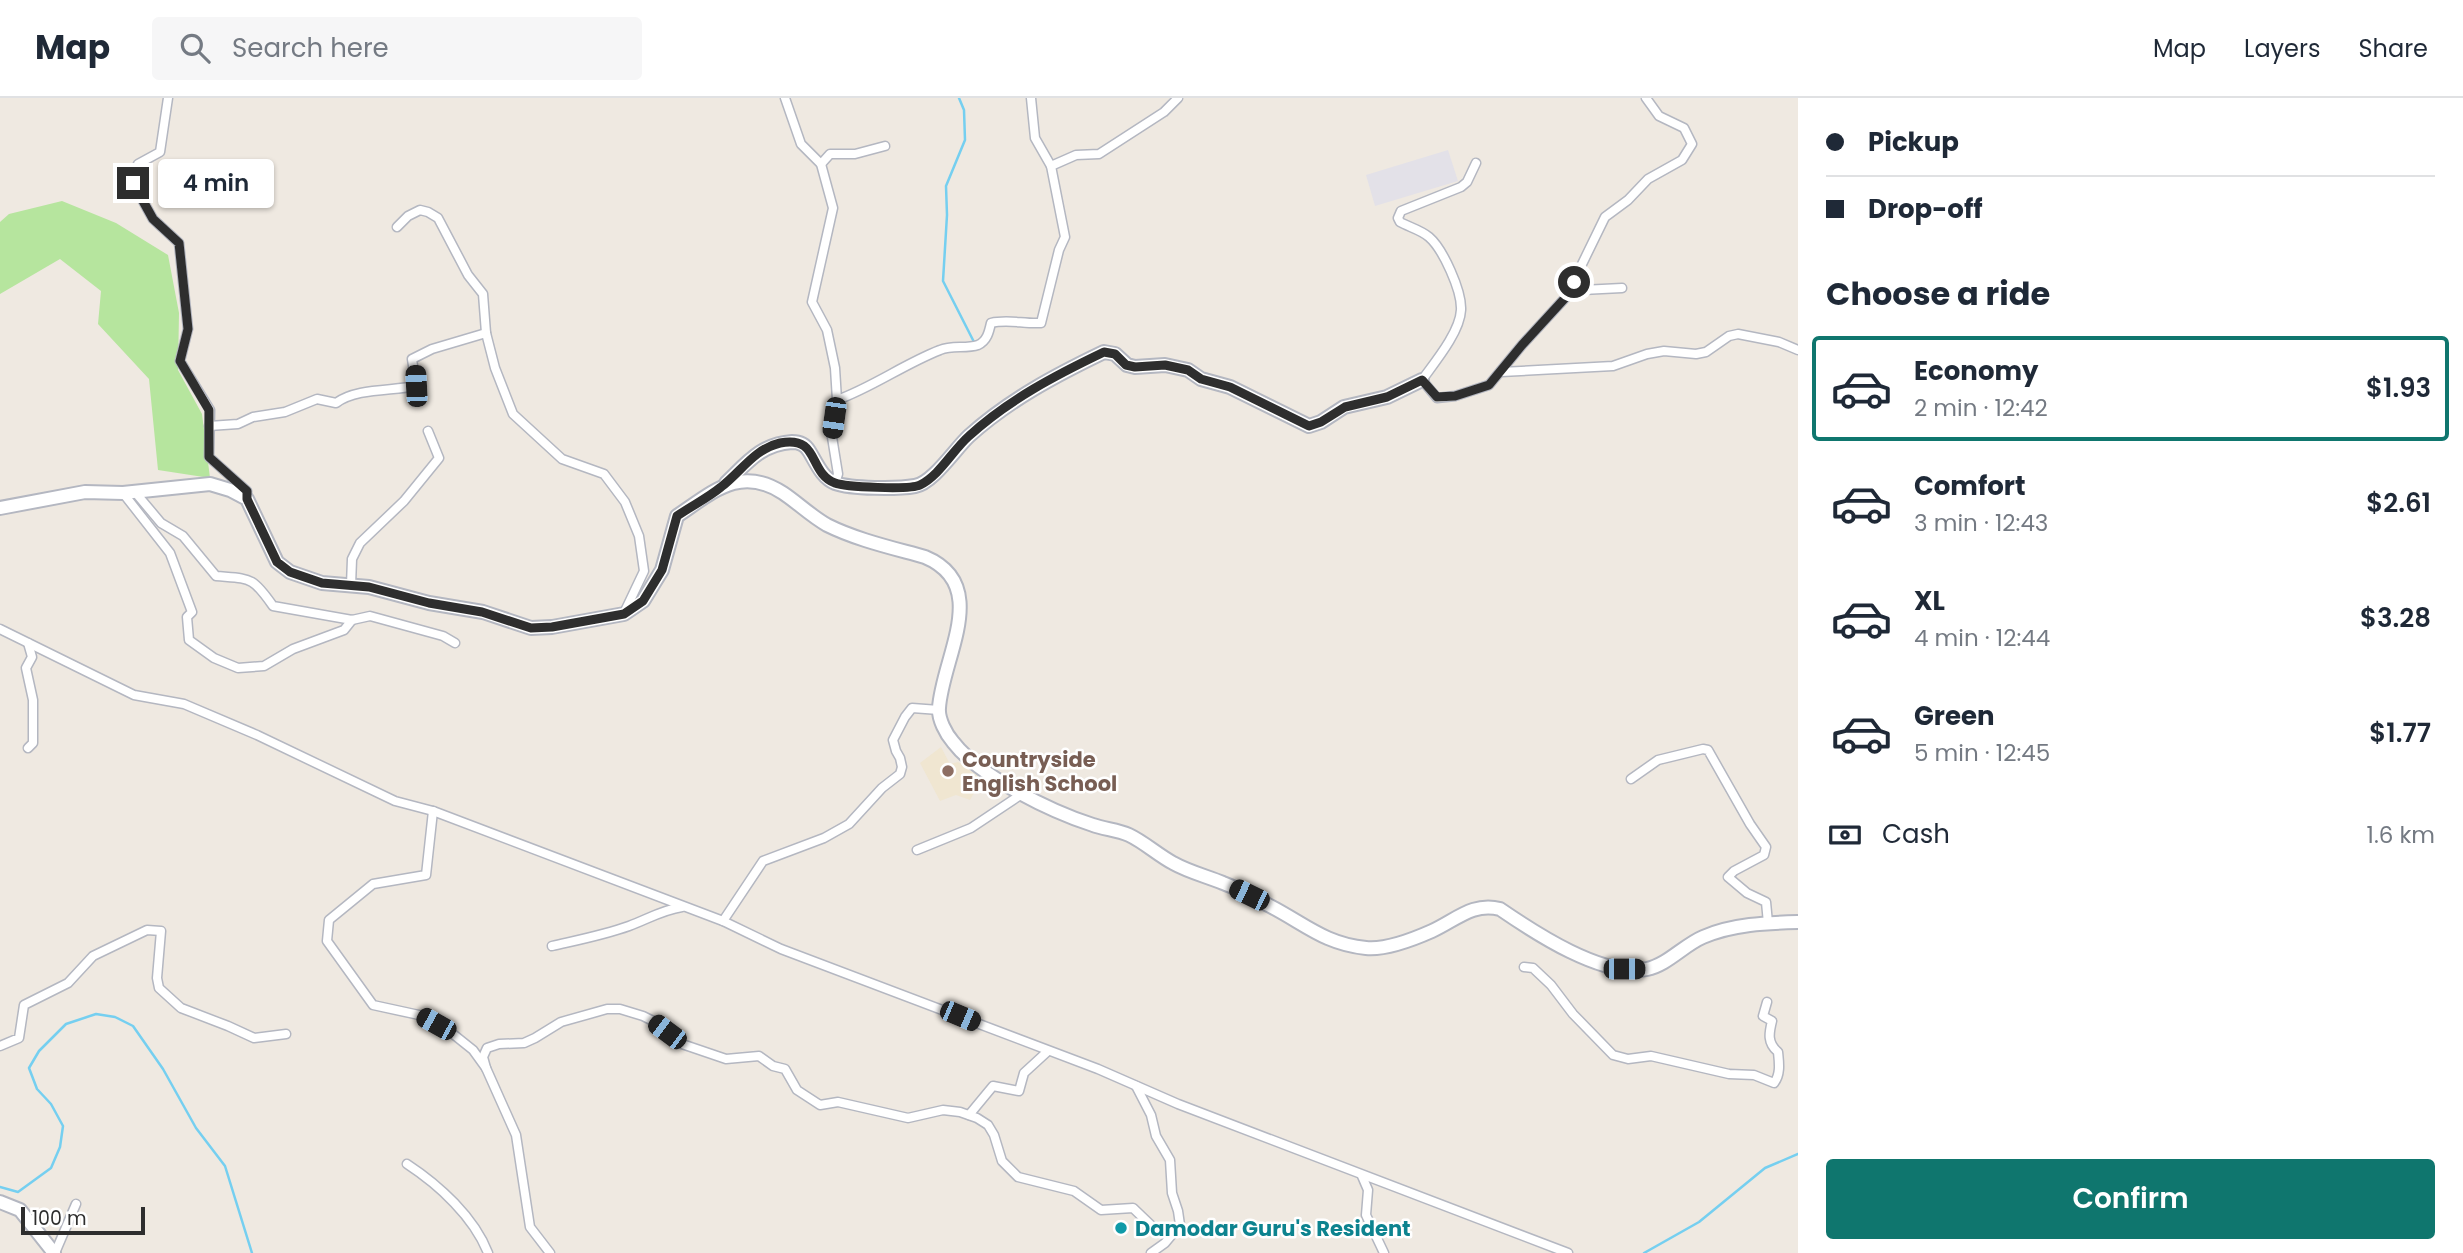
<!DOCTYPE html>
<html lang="en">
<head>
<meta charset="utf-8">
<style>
  :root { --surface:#fff; --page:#f6f6f7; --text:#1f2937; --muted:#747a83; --line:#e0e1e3; --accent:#0f766e }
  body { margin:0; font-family:Poppins,sans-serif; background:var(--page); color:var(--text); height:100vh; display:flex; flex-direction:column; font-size:26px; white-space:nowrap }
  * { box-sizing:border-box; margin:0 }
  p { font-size:23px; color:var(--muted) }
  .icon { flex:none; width:38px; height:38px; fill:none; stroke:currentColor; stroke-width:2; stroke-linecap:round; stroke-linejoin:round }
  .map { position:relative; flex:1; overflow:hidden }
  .side { display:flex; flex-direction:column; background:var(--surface); width:665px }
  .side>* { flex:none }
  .guide { display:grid; align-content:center; height:154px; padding:0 28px; background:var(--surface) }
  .scale { position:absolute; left:21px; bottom:18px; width:124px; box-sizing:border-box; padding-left:7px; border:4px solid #2e2e2e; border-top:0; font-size:19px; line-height:24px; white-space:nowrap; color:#2e2e2e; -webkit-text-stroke:5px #fff; paint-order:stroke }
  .end { position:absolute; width:32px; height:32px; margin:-16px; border:9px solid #2e2e2e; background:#fff; box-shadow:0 0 0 4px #fff }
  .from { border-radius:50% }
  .bubble { position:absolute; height:49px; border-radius:7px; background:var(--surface); box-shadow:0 2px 5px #0004; font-size:23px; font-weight:600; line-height:49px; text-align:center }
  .car { position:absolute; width:21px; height:42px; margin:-21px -10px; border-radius:9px; box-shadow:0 0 5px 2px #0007; background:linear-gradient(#222 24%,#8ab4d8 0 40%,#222 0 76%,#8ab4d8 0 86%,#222 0) }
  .guide b { display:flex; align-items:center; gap:24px; height:66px; font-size:26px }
  .guide b+b { border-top:2px solid var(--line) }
  .guide i { width:18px; height:18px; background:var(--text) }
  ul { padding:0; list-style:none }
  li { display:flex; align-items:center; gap:21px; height:105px; margin:0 14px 10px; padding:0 14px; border:4px solid transparent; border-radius:7px }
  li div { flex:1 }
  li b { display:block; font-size:26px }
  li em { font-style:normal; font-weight:600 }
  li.current { border-color:var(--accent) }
  li>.icon { width:63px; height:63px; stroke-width:1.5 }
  h2 { padding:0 28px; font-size:32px; line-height:84px }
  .pay { display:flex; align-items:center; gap:18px; height:77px; padding:0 28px; font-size:26px }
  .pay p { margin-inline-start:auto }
  .primary-button { display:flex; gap:14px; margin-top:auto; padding:14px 28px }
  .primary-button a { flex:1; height:80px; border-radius:7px; background:var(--accent); color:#fff; font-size:28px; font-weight:600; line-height:80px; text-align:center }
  header { display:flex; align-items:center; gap:42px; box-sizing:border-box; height:98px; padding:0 35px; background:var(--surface); border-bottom:2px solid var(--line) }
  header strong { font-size:33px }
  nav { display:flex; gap:38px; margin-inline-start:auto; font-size:24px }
  .search { width:490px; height:63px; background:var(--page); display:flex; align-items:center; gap:18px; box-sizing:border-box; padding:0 24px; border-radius:7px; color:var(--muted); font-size:26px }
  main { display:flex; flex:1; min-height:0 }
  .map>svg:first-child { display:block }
</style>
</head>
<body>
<header>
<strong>Map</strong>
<div class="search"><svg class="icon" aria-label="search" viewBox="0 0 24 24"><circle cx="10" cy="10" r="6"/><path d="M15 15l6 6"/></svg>Search here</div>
<nav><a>Map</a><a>Layers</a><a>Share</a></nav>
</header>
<main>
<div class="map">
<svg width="1798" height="1155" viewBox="0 0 1798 1155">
  <rect width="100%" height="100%" fill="#efe9e1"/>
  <!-- industrial -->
  <path fill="#e3e1e8" d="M 1448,52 L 1458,83 L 1375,108 L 1366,77 Z"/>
  <!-- education -->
  <path fill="#f0e6d1" d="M 941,649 L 950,666 L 958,664 L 982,681 L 970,702 L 956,697 L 940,703 L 920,665 Z"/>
  <!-- green -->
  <path fill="#b6e59e" d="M 62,103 L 116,125 L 168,157 L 179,215 L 178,272 L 202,316 L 210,380 L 158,372 L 149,281 L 98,226 L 101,193 L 60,161 L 0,196 L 0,124 L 9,116 Z"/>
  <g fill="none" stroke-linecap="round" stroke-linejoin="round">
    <!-- stream -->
    <g stroke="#75cff0" stroke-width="2.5">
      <path d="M 959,0 L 964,12 L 965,42 L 946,88 L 947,117 L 943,183 L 975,246"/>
      <path d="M 0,1089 L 18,1094 L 51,1070 L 60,1049 L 63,1028 L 51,1006 L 37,991 L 29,970 L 39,953 L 66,926 L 96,916 L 115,919 L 133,928 L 163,971 L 196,1030 L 225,1068 L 252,1155"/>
      <path d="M 1644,1155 L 1699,1124 L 1765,1070 L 1798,1056"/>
    </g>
    <!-- street casing -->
    <g stroke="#b4b7c1" stroke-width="11">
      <g id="street">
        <path d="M 168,0 L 160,54 L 138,66 L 133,85 L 153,121 L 179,145 L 188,231 L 180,263 L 210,312 L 209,359 L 247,393 L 247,401"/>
        <path d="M 785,0 L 801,46 L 821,66 L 833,110 L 812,204 L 827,232 L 835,270 L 837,302 L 832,339 L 838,376 L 835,385"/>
        <path d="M 1031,0 L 1035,40 L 1051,68"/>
        <path d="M 1476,65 L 1467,84 L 1461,89 L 1401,113 L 1398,120 L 1400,124 C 1409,129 1421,132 1429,139 C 1443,151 1462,193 1461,212 C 1460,234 1435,264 1422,282 L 1437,300 L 1455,298 L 1489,287 L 1522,247 L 1566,199 L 1605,119 L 1628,102 L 1648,81 L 1682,62 L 1692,46 L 1684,30 L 1659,18 L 1646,0"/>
        <path d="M 821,66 L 830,56 L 855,56 L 885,48"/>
        <path d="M 397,129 L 408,118 L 420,112 L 428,114 L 438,120 L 468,177 L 483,196 L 486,235 L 495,270 L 513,316 L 562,361 L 604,376 L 625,404 L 639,438 L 644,473 L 625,513"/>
        <path d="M 1566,199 L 1582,192 L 1622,190"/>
        <path d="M 1501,274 L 1613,268 L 1647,256 L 1664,253 L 1696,256 L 1706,254 L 1729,238 L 1738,236 L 1779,244 L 1798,252"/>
        <path d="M 837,302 C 873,289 904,266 940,252 C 952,247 966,251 978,247 C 987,243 989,234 991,225 C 1008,221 1023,226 1041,225 L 1059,152 L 1065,139 L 1051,68 L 1076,57 L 1099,56 L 1164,14 L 1178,0"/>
        <path d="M 209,328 L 238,326 L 253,319 L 285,314 L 317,301 L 336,305 C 356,290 391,293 416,288 L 412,261 L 432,251 L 486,235"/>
        <path d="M 135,394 L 161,425 L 183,438 L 216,478 C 251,481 252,478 273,508 L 352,522 L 370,518 L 443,538 L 455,545"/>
        <path d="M 123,395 L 170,455 L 192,514 L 187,519 L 189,542 L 214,560 L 238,570 L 264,568 L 293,551 L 344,532 L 352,522"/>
        <path d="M 351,487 L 352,461 L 360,445 L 404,403 L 439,360 L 428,333"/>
        <path d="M 0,531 L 134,597 L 184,606 L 257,637 L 395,703 L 433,713 L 723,823 L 781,851 L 1098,971 L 1178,1006 L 1568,1155"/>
        <path d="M 28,650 L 33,645 L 33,602 L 26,570 L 32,559 L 28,545"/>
        <path d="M 1631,681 L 1658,662 L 1703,651 L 1708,652 L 1750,726 L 1766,749 L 1764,757 L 1734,773 L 1728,779 L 1747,795 L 1766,804 L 1768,825"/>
        <path d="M 433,713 L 426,777 L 373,786 L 329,822 L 327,843 L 373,907 L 419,917 L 453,936 L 473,952 L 486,970 L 516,1037 L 530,1129 L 550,1155"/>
        <path d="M 917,752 L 971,730 L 1022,696"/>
        <path d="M 723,823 L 763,763 L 824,740 L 849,726 L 882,690 L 900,676 L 902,669 L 900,660 L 896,653 L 893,642 L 905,619 L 912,610 L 939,612"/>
        <path d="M 552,848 C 578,842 604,837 629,828 C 648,821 662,812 682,809"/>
        <path d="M 1524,869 L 1533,870 L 1551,887 L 1573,916 L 1613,957 L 1628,961 L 1651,958 L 1729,976 L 1754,977 L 1774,985 C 1781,976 1779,964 1778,954 C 1767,945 1769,935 1772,923 L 1763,918 L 1767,904"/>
        <path d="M 0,948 L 19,940 L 24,907 L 68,885 L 93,858 L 147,832 L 161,833 L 157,880 L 159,890 L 181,910 L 228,928 L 254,940 L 286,936"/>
        <path d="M 486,970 L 483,959 L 487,950 L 499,946 L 524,945 L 535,940 L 561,924 L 607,911 L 620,911 L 643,918 L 655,924 L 679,945 L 726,961 L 759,958 L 773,968 L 785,971 L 797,992 L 820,1007 L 838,1004 L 908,1020 L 943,1012 L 960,1014 L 977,1020 L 988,1027 L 994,1037 L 1002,1063 L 1018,1079 L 1074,1093 L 1101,1112 L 1133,1110 L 1157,1133 L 1168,1134 L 1180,1127"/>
        <path d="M 1136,988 L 1151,1017 L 1156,1038 L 1170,1062 L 1172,1095 L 1178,1113 L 1180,1127 L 1165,1145 L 1151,1155"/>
        <path d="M 969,1017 L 993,988 L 1019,993 L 1024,975 L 1048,953"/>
        <path d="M 407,1066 C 439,1087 474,1119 488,1155"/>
        <path d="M 1362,1078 L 1368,1092 L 1366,1117 L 1384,1155"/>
        <path d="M 55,1155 L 76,1106"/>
      </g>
    </g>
    <!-- secondary casing -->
    <g stroke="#b4b7c1" stroke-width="16">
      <g id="secondary">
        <path d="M 726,385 C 747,365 761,346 792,344 C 799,344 805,346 809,353 C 816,364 822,380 835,385 C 851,391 898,391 915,388 C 933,385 955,351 969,338 C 1009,302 1056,277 1104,254 L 1115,256 L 1127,267 L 1135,269 L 1165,267 L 1188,272 L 1201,281 L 1230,289 L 1309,328 L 1321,324 L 1344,309 L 1387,299 L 1422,282"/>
        <path d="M 0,410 L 85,394 L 123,395 L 210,386 L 230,392 L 247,401 L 277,464 L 290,474 L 322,485 L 369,489 L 429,505 L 483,514 L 531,530 L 552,529 L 624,516 L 643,503 L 662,472 L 677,418 C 713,394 740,367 783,395 C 798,405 811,418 827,427 C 857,442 893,450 925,459 C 992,487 942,560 939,610 C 938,621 946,636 953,644 C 980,679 1050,713 1093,727 C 1104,731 1118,732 1129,737 C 1144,744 1158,757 1173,765 C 1189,774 1206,778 1223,785 C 1239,791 1255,800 1270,808 C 1305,826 1325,846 1366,850 C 1386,852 1414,841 1432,833 C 1456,822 1473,804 1500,811 C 1535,835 1603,880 1647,871 C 1667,867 1684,847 1703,839 C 1733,826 1766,825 1798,824"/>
        <path d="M 0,1104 L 20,1112 L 54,1155"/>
      </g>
    </g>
    <!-- street -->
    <use href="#street" stroke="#fff" stroke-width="8"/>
    <!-- secondary -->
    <use href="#secondary" stroke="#fff" stroke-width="12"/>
  </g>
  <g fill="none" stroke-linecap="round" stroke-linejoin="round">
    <!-- route -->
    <path stroke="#2e2e2e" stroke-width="9" d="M 133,85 L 153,121 L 179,145 L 188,231 L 180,263 L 209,312 L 209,359 L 247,393 L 247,401 L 277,464 L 290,474 L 322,485 L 369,489 L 429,505 L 482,514 L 531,530 L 552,529 L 624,516 L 643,503 L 662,472 L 677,418 C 691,408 708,400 721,389 C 741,374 754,351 780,345 C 820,337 808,375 835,385 C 845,389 910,392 920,387 C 940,377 952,353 969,338 C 1008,302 1056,277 1104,254 L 1115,256 L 1126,267 L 1135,269 L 1165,267 L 1188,272 L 1201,281 L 1230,289 L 1309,328 L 1321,324 L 1345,309 L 1387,299 L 1422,282 L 1437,299 L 1455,298 L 1489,287 L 1522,247 L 1566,199 L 1574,184"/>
  </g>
  <!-- markers -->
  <circle fill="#8d6e63" stroke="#fff" stroke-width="2.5" cx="948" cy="673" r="7"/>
  <circle fill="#0f9aa8" stroke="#fff" stroke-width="2.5" cx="1121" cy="1130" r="7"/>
  <g text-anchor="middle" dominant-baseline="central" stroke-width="5" stroke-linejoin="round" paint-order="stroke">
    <!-- education labels -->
    <g font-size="21" font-weight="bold" fill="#785e54" stroke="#fff" text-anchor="start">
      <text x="962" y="661">Countryside<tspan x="962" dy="24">English School</tspan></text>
    </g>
    <!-- culture labels -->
    <g font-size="21" font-weight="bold" fill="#0d838f" stroke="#fff" text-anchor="start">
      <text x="1135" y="1130">Damodar Guru's Resident</text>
    </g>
  </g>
</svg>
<div class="scale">100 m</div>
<i class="end from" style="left:1574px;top:184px"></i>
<i class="end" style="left:133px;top:85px"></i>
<div class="bubble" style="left:158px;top:61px;width:116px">4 min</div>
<i class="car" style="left:416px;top:288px;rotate:357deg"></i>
<i class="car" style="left:834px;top:320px;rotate:188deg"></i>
<i class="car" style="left:1249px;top:797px;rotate:296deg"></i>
<i class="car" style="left:1624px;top:871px;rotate:90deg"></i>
<i class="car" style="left:960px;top:918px;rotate:113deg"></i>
<i class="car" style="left:436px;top:926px;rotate:299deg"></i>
<i class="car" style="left:667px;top:934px;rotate:307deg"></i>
</div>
<section class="side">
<div class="guide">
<b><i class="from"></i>Pickup</b>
<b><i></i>Drop-off</b>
</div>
<h2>Choose a ride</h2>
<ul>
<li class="current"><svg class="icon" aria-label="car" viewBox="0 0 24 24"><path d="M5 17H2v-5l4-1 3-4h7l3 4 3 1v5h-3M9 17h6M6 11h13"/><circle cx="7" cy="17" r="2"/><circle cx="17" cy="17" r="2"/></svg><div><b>Economy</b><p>2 min · 12:42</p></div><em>$1.93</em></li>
<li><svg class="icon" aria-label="car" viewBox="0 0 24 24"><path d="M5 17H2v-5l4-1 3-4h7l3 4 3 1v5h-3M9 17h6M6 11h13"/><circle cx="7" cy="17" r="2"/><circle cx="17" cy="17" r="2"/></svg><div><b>Comfort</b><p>3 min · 12:43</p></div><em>$2.61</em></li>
<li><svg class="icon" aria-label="car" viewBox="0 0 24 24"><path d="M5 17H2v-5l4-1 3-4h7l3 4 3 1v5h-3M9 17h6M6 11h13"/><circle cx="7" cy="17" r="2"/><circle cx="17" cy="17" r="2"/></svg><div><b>XL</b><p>4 min · 12:44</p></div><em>$3.28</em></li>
<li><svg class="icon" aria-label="car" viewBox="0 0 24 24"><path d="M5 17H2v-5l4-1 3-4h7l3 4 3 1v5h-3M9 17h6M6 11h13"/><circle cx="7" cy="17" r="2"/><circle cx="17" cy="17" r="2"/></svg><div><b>Green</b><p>5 min · 12:45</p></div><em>$1.77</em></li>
</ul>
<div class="pay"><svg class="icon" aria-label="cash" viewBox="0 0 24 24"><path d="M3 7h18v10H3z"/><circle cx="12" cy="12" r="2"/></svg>Cash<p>1.6 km</p></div>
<div class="primary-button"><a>Confirm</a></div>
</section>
</main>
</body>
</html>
